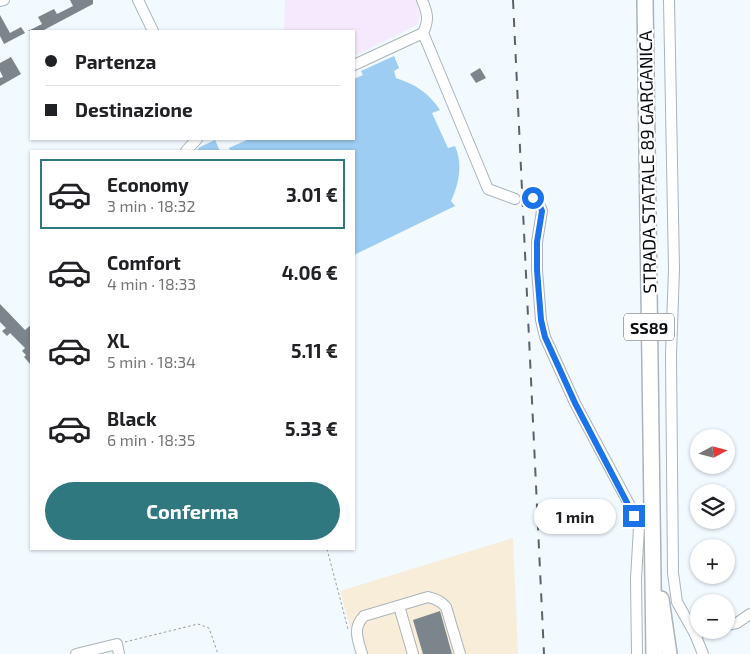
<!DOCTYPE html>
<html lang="it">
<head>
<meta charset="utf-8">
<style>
  :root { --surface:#fff; --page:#f2f2f2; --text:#202124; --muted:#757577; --line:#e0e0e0; --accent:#2f7880 }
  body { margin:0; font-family:"Exo 2",sans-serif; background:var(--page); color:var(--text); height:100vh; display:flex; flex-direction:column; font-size:19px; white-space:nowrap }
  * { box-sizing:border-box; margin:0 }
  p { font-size:16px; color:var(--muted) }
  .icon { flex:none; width:28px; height:28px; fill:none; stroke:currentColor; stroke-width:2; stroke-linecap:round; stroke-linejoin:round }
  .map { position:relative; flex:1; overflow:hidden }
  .details { position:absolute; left:30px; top:150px; width:325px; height:400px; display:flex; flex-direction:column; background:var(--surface); border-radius:0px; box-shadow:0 1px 4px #0004 }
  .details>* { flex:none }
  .top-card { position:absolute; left:30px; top:30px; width:325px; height:110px; border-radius:0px; box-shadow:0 1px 4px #0004; display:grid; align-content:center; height:110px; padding:0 15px; background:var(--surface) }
  .needle { width:32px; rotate:83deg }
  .tools { position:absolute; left:690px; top:429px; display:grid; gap:10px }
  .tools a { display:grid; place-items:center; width:45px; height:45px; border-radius:50%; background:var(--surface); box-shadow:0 1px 4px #0004; font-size:25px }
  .end { position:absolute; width:22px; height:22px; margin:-11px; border:6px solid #1a73e8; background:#fff; box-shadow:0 0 0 2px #fff }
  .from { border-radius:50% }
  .bubble { position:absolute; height:35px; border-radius:18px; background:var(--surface); box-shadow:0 1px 4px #0004; font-size:16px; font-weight:700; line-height:35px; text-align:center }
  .top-card b { display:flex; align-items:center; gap:18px; height:48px; font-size:19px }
  .top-card b+b { border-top:1px solid var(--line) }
  .top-card i { width:12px; height:12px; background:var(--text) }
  ul { padding:9px 0 0; list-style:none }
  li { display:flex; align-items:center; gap:15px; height:70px; margin:0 10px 8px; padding:0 5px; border:2px solid transparent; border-radius:0px }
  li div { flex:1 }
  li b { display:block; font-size:19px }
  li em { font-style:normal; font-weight:700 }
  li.current { border-color:var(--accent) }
  li>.icon { width:45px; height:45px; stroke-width:1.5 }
  .action { display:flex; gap:10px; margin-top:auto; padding:10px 15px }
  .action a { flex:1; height:58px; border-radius:30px; background:var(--accent); color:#fff; font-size:20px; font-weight:700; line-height:58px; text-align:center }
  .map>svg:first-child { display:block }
</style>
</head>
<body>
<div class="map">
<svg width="750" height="654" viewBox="0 0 750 654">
  <rect width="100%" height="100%" fill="#f2f9ff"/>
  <!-- commercial -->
  <path fill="#f4e9fd" d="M 285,0 L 415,0 L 420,14 L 418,22 L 415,26 L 354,56 L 354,31 L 284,31 Z"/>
  <!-- education -->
  <path fill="#f7edd8" d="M 513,538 L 518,654 L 358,654 L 340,591 Z"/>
  <!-- green -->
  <g fill="#9ecdf3">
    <path d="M 394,56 L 399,68 L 394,71 L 396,78 C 415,84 429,93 440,110 L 432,113 L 448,148 L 455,146 C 463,164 459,184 451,201 L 455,206 L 354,255 L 354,151 L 230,151 L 229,148 L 249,139 L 354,139 L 354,79 L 363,75 L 361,71 Z"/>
    <path d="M 215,140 L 220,151 L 196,151 L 200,147 Z"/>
  </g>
  <!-- building -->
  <g fill="#7d858c">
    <path d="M 70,0 L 93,0 L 93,4 L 42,31 L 28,31 L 42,24 L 38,17 L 54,9 L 57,14 L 73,6 Z"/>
    <path d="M 0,15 L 10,33 L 21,27 L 25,33 L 4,44 L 0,36 Z"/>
    <path d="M 11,57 L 21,74 L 0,86 L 0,78 L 3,77 L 0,71 L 0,63 Z"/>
    <path d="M 480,68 L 486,78 L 476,83 L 470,74 Z"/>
    <path d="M 0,304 L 25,330 L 31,325 L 31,365 L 24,357 L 26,355 L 22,351 L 25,348 L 10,333 L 7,336 L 2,331 L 6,328 L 0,322 Z"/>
    <path d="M 440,611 L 452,654 L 423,654 L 413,620 Z"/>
  </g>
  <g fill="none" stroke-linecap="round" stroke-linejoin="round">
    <!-- minor casing -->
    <g stroke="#abb4bb" stroke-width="12">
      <g id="minor">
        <path d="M 138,0 L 153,31"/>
        <path d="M 422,0 C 428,14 429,20 423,33"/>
        <path d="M 669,0 L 674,269 L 671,355 L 673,573 L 677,602 L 695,634 L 703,654"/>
        <path d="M 0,1 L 4,0"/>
        <path d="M 354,65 L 423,33 L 488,189 L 515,199"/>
        <path d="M 186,151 L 197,139"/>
        <path d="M 529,199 L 533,198 L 538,201 L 542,211 L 537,242 L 537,270 L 541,320 L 545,337 L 575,403 L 629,504 L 639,527 L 636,579 L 637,654"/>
        <path d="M 399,606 L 413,654"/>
        <path d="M 726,625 L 737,623 L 750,614"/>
        <path d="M 695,634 L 706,630"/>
        <path d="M 76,654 L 117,644 L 119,654"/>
        <path d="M 362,654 C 358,640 352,628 364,616 L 428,597 C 436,599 441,601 446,607 L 460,654"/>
      </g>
    </g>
    <!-- highway casing -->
    <g stroke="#abb4bb" stroke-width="18">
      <g id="highway">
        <path d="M 645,0 L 654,654"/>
        <path d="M 661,599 L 669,654"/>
      </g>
    </g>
    <!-- path -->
    <g stroke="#979da2" stroke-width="1" stroke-dasharray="2.5 2.5" stroke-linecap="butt">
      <path d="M 327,549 L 348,629"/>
      <path d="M 125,642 L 198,624 L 209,628 L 218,654"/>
    </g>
    <!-- minor -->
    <use href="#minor" stroke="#fff" stroke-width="10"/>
    <!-- highway -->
    <use href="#highway" stroke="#fff" stroke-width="15"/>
    <!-- rail -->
    <path stroke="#5d6266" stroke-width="2" stroke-dasharray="9 9" stroke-linecap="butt" d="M 513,0 L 544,654"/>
  </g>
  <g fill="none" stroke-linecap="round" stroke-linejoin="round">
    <!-- route -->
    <path stroke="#1a73e8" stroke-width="6" d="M 533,198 L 538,201 L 542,211 L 537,242 L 537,270 L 541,320 L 545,337 L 575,403 L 634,516"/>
  </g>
  <g text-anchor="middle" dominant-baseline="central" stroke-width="4.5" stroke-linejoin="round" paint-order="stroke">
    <!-- shield labels -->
    <rect fill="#fff" stroke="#545658" stroke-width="1" x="624" y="313.5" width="50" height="27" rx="4"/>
    <g font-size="16" font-weight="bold" fill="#0a0d10">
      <text x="649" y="327">SS89</text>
    </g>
    <!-- street labels -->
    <g font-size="18" fill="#0a0d10" stroke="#fff">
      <text transform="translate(647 162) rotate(-91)">STRADA STATALE 89 GARGANICA</text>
    </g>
  </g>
</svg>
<div class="tools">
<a><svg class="needle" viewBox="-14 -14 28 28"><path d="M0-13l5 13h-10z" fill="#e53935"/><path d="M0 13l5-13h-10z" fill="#757577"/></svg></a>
<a><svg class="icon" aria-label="layers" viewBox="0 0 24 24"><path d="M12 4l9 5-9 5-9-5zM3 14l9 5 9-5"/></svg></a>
<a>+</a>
<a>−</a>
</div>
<i class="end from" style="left:533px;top:198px"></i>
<i class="end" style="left:634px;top:516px"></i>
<div class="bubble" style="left:534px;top:499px;width:82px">1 min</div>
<div class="top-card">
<b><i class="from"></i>Partenza</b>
<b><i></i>Destinazione</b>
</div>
<section class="details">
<ul>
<li class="current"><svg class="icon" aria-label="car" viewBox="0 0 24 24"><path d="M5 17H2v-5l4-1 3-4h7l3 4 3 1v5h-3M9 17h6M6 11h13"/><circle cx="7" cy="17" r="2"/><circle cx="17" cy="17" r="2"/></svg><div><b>Economy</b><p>3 min · 18:32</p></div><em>3.01 €</em></li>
<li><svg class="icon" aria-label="car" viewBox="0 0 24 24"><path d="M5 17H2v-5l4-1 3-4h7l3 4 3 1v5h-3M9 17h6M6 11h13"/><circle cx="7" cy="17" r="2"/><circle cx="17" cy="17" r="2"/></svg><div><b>Comfort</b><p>4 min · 18:33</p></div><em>4.06 €</em></li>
<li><svg class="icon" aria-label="car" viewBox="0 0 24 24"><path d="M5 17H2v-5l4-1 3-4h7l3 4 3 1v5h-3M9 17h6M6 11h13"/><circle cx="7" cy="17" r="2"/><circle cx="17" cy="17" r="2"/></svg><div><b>XL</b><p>5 min · 18:34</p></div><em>5.11 €</em></li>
<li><svg class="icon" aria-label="car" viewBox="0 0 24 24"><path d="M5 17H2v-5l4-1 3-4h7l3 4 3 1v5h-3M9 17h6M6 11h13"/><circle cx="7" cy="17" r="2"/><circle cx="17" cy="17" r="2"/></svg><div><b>Black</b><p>6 min · 18:35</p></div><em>5.33 €</em></li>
</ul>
<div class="action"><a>Conferma</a></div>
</section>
</div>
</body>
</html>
